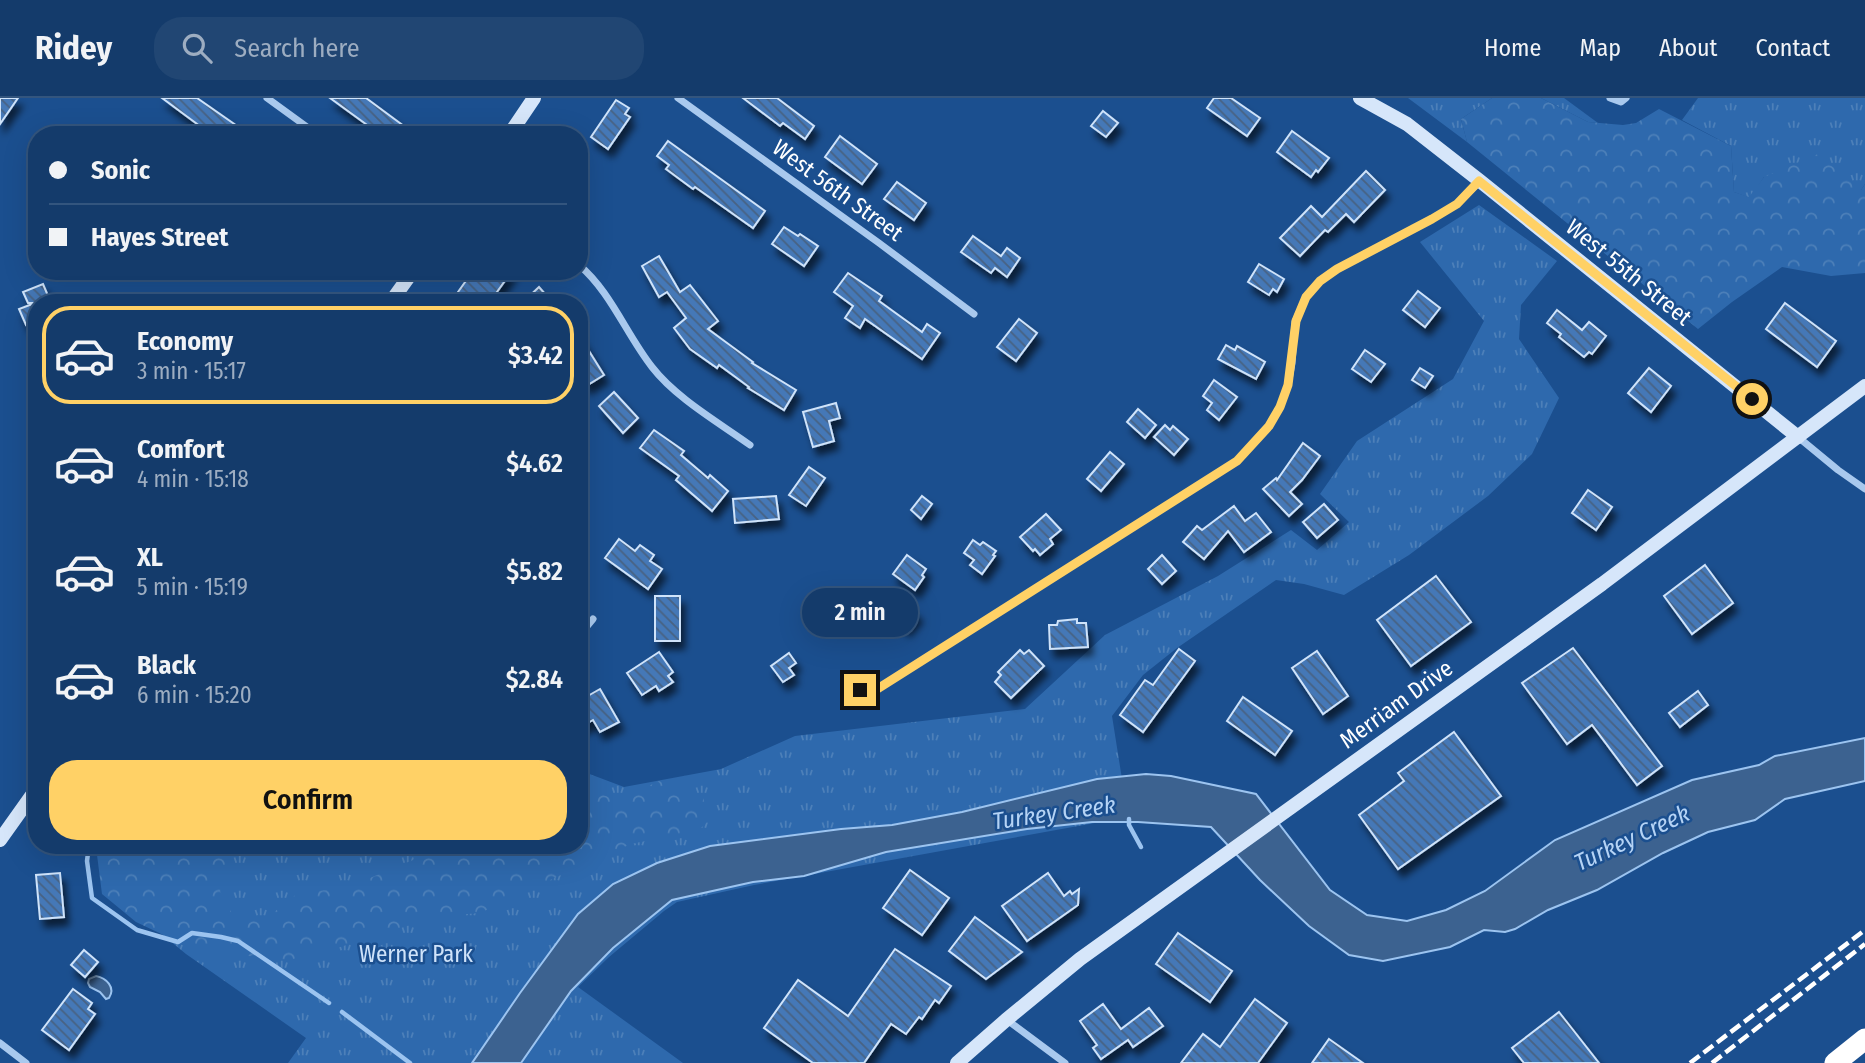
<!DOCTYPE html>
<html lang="en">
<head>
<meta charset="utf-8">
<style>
  :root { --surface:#143b6b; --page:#214673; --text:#f1f3f6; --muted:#9dadc1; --line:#33557e; --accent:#ffd166 }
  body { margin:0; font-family:"Fira Sans Condensed",sans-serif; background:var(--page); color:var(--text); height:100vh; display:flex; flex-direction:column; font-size:26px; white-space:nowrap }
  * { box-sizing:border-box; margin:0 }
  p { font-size:23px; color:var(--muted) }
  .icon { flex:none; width:38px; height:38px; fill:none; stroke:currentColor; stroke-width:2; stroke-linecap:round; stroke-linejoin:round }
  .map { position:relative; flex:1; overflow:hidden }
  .drawer { position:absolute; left:28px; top:196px; width:560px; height:560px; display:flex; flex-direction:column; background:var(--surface); border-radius:28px; box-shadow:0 7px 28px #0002,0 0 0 2px var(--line) }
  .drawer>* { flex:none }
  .guide { position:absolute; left:28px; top:28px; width:560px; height:154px; border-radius:28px; box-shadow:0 7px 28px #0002,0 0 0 2px var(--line); display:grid; align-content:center; height:154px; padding:0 21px; background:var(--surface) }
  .end { position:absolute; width:32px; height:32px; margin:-16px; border:9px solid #ffd166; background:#111; box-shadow:0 0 0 4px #111 }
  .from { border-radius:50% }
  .bubble { position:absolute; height:49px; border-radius:24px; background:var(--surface); box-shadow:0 7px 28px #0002,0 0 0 2px var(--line); font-size:23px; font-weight:600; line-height:49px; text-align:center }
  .guide b { display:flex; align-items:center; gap:24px; height:66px; font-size:26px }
  .guide b+b { border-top:2px solid var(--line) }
  .guide i { width:18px; height:18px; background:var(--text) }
  ul { padding:12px 0 0; list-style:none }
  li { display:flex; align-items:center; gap:21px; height:98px; margin:0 14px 10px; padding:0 7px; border:4px solid transparent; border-radius:28px }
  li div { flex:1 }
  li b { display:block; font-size:26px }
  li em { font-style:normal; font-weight:600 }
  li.active { border-color:var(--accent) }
  li>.icon { width:63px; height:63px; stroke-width:1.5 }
  .action { display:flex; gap:14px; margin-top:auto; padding:14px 21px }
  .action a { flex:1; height:80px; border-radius:28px; background:var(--accent); color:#111; font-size:28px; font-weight:600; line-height:80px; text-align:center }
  header { display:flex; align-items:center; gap:42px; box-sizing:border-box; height:98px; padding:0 35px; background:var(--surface); border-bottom:2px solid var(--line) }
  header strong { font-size:33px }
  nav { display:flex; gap:38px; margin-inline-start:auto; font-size:24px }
  .search { width:490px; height:63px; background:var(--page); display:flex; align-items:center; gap:18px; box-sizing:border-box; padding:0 24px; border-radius:28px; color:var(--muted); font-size:26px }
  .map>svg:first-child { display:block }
</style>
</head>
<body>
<header>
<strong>Ridey</strong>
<div class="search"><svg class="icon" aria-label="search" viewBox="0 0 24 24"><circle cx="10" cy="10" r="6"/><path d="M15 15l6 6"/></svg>Search here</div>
<nav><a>Home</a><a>Map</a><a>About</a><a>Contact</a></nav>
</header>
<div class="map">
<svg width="1865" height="965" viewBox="0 0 1865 965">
  <defs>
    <pattern id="grass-tufts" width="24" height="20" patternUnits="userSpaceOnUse" patternTransform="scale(1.75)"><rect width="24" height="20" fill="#2e69ad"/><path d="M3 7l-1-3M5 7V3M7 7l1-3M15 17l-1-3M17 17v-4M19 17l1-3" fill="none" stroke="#4d80b9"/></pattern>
    <pattern id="forest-crowns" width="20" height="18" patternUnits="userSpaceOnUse" patternTransform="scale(1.75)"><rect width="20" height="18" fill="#2e69ad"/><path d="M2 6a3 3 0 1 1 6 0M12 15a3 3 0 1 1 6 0" fill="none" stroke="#4d80b9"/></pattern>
    <pattern id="building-back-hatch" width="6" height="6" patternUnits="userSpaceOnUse" patternTransform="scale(1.75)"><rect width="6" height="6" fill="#4478b7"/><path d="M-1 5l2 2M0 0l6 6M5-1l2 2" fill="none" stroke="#486282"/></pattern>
    <filter id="shadow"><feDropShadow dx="4.5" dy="8" stdDeviation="3.5" flood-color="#0009"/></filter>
  </defs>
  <rect width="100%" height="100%" fill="#1b4f8f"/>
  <!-- grass -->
  <g fill="url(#grass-tufts)">
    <path d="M 1408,0 L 1492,0 L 1461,21 L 1467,44 Z"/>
    <path d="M 1541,0 L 1564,0 L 1598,25 L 1588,24 Z"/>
    <path d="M 1698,0 L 1865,0 L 1865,86 L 1861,92 L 1764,79 L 1750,100 L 1734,94 L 1731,48 L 1682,22 Z"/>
    <path d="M 1479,107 L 1557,163 L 1521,207 L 1519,241 L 1559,300 L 1532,356 L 1488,398 L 1409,457 L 1344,497 L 1304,486 L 1276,482 L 1177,550 L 1143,577 L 1112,618 L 1128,719 L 754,787 L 677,804 L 664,813 L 609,859 L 578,889 L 683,965 L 288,965 L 306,940 L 186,856 L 102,787 L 136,747 L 579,747 L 579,672 L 624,689 L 721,671 L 795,638 L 1025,611 L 1105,537 L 1218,478 L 1291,432 L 1317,452 L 1349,424 L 1320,396 L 1357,343 L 1453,281 L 1484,223 L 1420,144 Z"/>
  </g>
  <!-- forest -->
  <g fill="url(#forest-crowns)">
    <path d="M 1492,0 L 1541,0 L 1588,24 L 1623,27 L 1636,25 L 1659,11 L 1731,48 L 1734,94 L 1749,99 L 1764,79 L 1818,56 L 1861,92 L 1865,86 L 1865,175 L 1831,178 L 1782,169 L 1732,204 L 1698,231 L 1467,44 L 1461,21 Z"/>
    <path d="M 659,683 L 703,700 L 710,721 L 699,732 L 631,746 L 578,769 L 480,815 L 419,820 L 409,827 L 331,852 L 289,862 L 240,857 L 189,849 L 136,824 L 102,796 L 96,749 L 98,747 L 238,747 L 220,793 L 238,827 L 273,815 L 298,795 L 346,790 L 449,747 L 579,747 L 579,690 L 620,702 Z"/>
  </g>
  <!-- water -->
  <g fill="#3c6290" stroke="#9cc4f0" stroke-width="2">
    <path d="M 1865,640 L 1865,683 L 1785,701 L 1755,722 L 1708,734 L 1663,755 L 1597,792 L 1548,812 L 1515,831 L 1505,834 L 1484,832 L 1450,849 L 1383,863 L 1349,857 L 1309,828 L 1260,782 L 1211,729 L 1138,724 L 1092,724 L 1027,731 L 886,754 L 804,778 L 753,784 L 672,802 L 613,850 L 571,893 L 521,965 L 472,965 L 520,895 L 578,816 L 613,786 L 657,765 L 710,748 L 841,731 L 892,727 L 962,714 L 1097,681 L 1146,676 L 1171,678 L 1256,696 L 1330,792 L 1367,817 L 1407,823 L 1446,812 L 1485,793 L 1555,742 L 1692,682 L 1759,667 L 1775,658 Z"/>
    <path d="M 96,878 C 106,880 116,889 109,900 L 106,901 L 100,894 L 90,889 L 88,885 L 89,881 Z"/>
  </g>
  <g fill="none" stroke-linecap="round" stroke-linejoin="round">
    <!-- stream -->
    <g stroke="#9cc4f0" stroke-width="4.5">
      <path d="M 36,597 L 37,603"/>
      <path d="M 1129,721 L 1129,727 L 1141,749"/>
      <path d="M 89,747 L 87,763 L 92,800 L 137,832 L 178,844 L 192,835 L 221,839 L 238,843 L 329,905"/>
      <path d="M 342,914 L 410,965"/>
    </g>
  </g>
  <!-- building -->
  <g fill="url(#building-back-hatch)" stroke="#cfe3fa" stroke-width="2" filter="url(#shadow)">
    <path d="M 0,0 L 18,0 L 0,26 Z"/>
    <path d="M 162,0 L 197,0 L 250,37 L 212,37 Z"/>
    <path d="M 330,0 L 366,0 L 416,37 L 381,37 Z"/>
    <path d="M 743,0 L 777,0 L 814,28 L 805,41 L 783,25 L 780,28 Z"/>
    <path d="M 1214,0 L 1231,0 L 1260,20 L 1247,38 L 1207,10 Z"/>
    <path d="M 616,2 L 629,10 L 625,16 L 630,19 L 608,51 L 591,39 Z"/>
    <path d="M 1103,13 L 1118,25 L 1106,39 L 1091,28 Z"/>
    <path d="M 1292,33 L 1329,60 L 1318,74 L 1316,72 L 1311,79 L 1277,54 Z"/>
    <path d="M 840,38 L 877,66 L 862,86 L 825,59 Z"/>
    <path d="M 668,43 L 765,113 L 753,130 L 695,89 L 693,91 L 666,71 L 669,67 L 657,58 Z"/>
    <path d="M 1366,73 L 1385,92 L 1354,124 L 1346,116 L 1328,134 L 1325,132 L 1300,158 L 1280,140 L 1311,108 L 1322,119 Z"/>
    <path d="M 897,84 L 926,105 L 914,122 L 884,101 Z"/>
    <path d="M 784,129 L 798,138 L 800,136 L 818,148 L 804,168 L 772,146 Z"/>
    <path d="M 973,138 L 1001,158 L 1007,150 L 1020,160 L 1007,179 L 995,170 L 991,175 L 961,154 Z"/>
    <path d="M 659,158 L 680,194 L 690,187 L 718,223 L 708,231 L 753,264 L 752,265 L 796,292 L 784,312 L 748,290 L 749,289 L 719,267 L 717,270 L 690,251 L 674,230 L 686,220 L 667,194 L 659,199 L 642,168 Z"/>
    <path d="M 1259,166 L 1284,181 L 1277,194 L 1273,191 L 1269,197 L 1248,184 Z"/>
    <path d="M 473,173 L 512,173 L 489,205 L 473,205 L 458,194 Z"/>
    <path d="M 848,175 L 882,198 L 879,203 L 922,234 L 927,226 L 940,235 L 922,261 L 865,221 L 860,230 L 845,220 L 853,208 L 834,194 Z"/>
    <path d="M 43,186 L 51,205 L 37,205 L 37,223 L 26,227 L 19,211 L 35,205 L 28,205 L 23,194 Z"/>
    <path d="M 539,189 L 553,205 L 522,205 Z"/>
    <path d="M 1418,193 L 1440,210 L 1425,229 L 1403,212 Z"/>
    <path d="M 1785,205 L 1836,243 L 1817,269 L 1766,231 Z"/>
    <path d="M 1557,212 L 1582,232 L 1589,224 L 1606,238 L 1592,256 L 1589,254 L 1584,259 L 1559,239 L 1561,236 L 1547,225 Z"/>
    <path d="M 1019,221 L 1037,235 L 1016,263 L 997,249 Z"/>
    <path d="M 579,237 L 604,277 L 586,288 L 579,276 Z"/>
    <path d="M 1226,247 L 1235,252 L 1237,248 L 1265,264 L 1256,281 L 1218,261 Z"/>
    <path d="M 1365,252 L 1385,266 L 1371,284 L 1352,271 Z"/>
    <path d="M 1420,270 L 1433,278 L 1425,290 L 1412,282 Z"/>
    <path d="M 1649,270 L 1671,288 L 1651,314 L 1628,295 Z"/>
    <path d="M 1214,282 L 1237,299 L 1219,322 L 1207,312 L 1212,305 L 1203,298 Z"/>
    <path d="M 614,294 L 638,320 L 623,335 L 599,308 Z"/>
    <path d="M 836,305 L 840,320 L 829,323 L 834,343 L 813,349 L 803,314 Z"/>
    <path d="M 1138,311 L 1156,327 L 1145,340 L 1127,324 Z"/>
    <path d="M 1165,327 L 1170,332 L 1173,328 L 1188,341 L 1174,357 L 1154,339 Z"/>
    <path d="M 654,332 L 684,353 L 681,357 L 708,380 L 710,377 L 728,393 L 712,413 L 676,382 L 679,378 L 640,350 Z"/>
    <path d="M 1303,345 L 1320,358 L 1302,382 L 1290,394 L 1302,406 L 1289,418 L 1263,391 L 1276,380 L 1277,382 Z"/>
    <path d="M 1110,354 L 1124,366 L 1101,393 L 1087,381 Z"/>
    <path d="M 809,369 L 825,380 L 806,408 L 789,397 Z"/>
    <path d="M 1588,392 L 1612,409 L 1596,432 L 1572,415 Z"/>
    <path d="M 776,398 L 779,421 L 735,425 L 733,401 Z"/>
    <path d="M 922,398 L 932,406 L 921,421 L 911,412 Z"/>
    <path d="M 1324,406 L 1338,422 L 1317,440 L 1303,424 Z"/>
    <path d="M 1234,408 L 1245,423 L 1256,415 L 1271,434 L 1244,454 L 1228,433 L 1204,461 L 1183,444 L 1197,428 L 1202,432 Z"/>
    <path d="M 1046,416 L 1061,432 L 1050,441 L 1053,446 L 1040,457 L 1035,451 L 1033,453 L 1020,439 Z"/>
    <path d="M 619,441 L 635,453 L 640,447 L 654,457 L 650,463 L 662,471 L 648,491 L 605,460 Z"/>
    <path d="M 973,442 L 980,447 L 983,444 L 996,453 L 993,457 L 995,458 L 982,476 L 970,467 L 974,462 L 964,455 Z"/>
    <path d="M 907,457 L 926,471 L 922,477 L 924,479 L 915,492 L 893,476 Z"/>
    <path d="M 1162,457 L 1176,473 L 1162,486 L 1148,471 Z"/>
    <path d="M 1705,467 L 1733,505 L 1692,536 L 1664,498 Z"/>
    <path d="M 1436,478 L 1471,524 L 1411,568 L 1377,522 Z"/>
    <rect x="655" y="498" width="25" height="45"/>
    <path d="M 899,501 L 918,516 L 906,530 L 887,515 Z"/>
    <path d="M 1077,521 L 1077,525 L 1086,525 L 1088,549 L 1050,551 L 1049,527 L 1057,527 L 1058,523 Z"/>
    <path d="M 1573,550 L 1662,668 L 1637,687 L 1592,627 L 1567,646 L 1522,585 Z"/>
    <path d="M 1179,551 L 1195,563 L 1143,634 L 1120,617 L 1145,582 L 1153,587 Z"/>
    <path d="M 1020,552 L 1024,556 L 1029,552 L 1044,568 L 1011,600 L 995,584 L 1001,577 L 998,574 Z"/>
    <path d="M 1317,553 L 1348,598 L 1323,616 L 1292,570 Z"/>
    <path d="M 659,554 L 673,574 L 668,578 L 673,584 L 659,593 L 656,588 L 642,597 L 627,575 Z"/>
    <path d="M 789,555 L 796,565 L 789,570 L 794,577 L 783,584 L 771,568 Z"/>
    <path d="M 600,591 L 619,624 L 600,634 L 593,622 L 579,630 L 579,603 Z"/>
    <path d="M 1698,593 L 1708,607 L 1680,629 L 1669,615 Z"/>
    <path d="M 1243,599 L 1292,633 L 1275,657 L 1227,623 Z"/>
    <path d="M 1454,634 L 1501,698 L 1398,771 L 1359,717 L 1404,683 L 1398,675 Z"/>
    <path d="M 910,772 L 949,800 L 922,837 L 883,810 Z"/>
    <path d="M 60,775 L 64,819 L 40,821 L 36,777 Z"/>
    <path d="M 1048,775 L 1064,798 L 1070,793 L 1072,796 L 1079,791 L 1078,807 L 1027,843 L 1002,808 Z"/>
    <path d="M 975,819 L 1022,854 L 986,881 L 949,853 Z"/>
    <path d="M 1178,835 L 1232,873 L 1210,904 L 1156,866 Z"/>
    <path d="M 895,851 L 951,888 L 939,905 L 935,902 L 922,921 L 919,919 L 906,936 L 891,926 L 864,965 L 813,965 L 764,930 L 798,882 L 848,918 Z"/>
    <path d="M 84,852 L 98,864 L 85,879 L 71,867 Z"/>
    <path d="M 73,891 L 92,905 L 88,911 L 95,916 L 69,952 L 42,932 Z"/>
    <path d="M 1255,901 L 1287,925 L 1258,965 L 1181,965 L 1203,936 L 1220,949 Z"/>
    <path d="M 1103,906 L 1121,931 L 1149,910 L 1163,928 L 1133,949 L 1128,942 L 1101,961 L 1093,950 L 1097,947 L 1080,923 Z"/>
    <path d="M 1559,914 L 1599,965 L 1524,965 L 1512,950 Z"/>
    <path d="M 1329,941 L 1363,965 L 1312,965 Z"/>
  </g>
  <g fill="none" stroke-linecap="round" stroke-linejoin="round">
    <!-- street -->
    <g stroke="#a9c9ee" stroke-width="7">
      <path d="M 267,0 L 318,37"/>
      <path d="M 678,0 L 879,145 L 974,216"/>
      <path d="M 1610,0 L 1621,4 L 1626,0"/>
      <path d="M 579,167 C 611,194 626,236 652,269 C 676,300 718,324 750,347"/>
      <path d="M 1798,339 L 1838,372 L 1865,391"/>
      <path d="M 579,538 L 593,521"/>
      <path d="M 846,589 L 871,595 L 1237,363 L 1269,328 L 1280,309 L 1288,287 L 1292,265 L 1295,224 L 1306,199 L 1320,183 L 1337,171 L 1432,121 L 1457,106 L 1480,83"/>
      <path d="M 1007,922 L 1065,965"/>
      <path d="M 0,945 L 26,965"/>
    </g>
    <!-- secondary -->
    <g stroke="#d6e6fa" stroke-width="14">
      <path d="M 1360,0 L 1407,26 L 1480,83 L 1798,339"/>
      <path d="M 509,37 L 534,0"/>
      <path d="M 390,205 L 413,173"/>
      <path d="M 0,742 L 37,690"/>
      <path d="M 957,965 L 1006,922 L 1080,861 L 1602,486 L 1865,288"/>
    </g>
    <!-- highway -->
    <path stroke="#fff" stroke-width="21" d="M 1835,965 L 1865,941"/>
    <!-- rail -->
    <g stroke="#fff" stroke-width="4.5" stroke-dasharray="12 5" stroke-linecap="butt">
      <path d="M 1690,965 L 1865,832"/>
      <path d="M 1712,965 L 1865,846"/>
    </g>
  </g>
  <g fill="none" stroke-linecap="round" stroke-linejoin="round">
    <!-- route -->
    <path stroke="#ffd166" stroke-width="9" d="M 860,592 L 871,595 L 1237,363 L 1269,328 L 1280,309 L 1288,287 L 1296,223 L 1306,199 L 1320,183 L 1337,171 L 1432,121 L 1457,106 L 1479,83 L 1752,301"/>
  </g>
  <g text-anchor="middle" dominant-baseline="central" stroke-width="5" stroke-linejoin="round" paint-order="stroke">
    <!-- street labels -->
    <g font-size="23" fill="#fff" stroke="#1b4f8f">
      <text transform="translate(838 92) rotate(36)">West 56th Street</text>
      <text transform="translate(1629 174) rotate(39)">West 55th Street</text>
      <text transform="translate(1396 606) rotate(-36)">Merriam Drive</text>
    </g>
    <!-- park labels -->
    <g font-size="23" fill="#cfe3fa" stroke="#1b4f8f">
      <text x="416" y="856">Werner Park</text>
    </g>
    <!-- water labels -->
    <g font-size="24" font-style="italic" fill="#b5d3f5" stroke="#1b4f8f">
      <text transform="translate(1054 715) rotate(-8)">Turkey Creek</text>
      <text transform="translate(1632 740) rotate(-25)">Turkey Creek</text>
    </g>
  </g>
</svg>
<i class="end from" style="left:1752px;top:301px"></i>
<i class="end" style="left:860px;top:592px"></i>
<div class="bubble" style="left:802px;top:490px;width:116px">2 min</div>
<div class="guide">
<b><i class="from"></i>Sonic</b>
<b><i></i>Hayes Street</b>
</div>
<section class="drawer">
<ul>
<li class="active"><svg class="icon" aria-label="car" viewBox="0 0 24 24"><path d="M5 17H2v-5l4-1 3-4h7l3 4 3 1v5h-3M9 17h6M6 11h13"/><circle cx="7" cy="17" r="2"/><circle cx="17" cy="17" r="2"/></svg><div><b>Economy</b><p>3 min · 15:17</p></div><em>$3.42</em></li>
<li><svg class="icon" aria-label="car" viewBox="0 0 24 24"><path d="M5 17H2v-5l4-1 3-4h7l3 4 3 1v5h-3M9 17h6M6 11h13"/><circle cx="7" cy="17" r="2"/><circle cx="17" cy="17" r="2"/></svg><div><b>Comfort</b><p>4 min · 15:18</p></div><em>$4.62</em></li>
<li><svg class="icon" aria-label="car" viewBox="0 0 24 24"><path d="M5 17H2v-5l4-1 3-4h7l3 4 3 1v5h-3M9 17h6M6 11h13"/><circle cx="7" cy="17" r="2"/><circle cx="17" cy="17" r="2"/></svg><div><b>XL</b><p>5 min · 15:19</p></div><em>$5.82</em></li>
<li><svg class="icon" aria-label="car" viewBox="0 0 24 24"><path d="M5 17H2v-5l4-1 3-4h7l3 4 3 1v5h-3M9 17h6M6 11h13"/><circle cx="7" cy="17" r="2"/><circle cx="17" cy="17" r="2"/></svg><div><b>Black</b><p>6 min · 15:20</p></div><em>$2.84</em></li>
</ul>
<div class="action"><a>Confirm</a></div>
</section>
</div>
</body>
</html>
